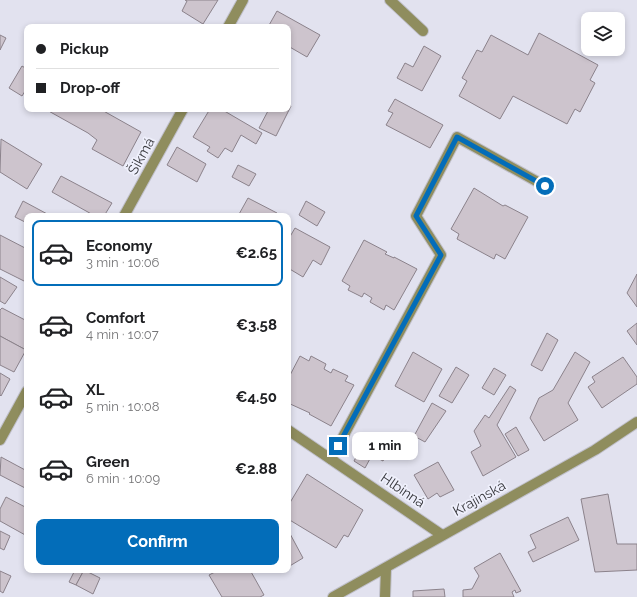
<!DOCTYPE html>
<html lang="en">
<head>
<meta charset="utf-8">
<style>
  :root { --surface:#fff; --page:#f2f2f2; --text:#202124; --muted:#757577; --line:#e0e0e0; --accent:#036db9 }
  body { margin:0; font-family:Raleway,sans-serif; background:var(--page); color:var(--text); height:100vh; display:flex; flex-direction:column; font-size:15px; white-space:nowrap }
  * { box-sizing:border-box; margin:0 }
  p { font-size:13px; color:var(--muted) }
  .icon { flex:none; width:22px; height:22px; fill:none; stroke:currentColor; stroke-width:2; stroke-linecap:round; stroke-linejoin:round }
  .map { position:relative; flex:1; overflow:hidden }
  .panel { position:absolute; left:24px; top:213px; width:267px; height:360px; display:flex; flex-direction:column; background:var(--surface); border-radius:8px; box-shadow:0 2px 6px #0003 }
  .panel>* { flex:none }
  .banner { position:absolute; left:24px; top:24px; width:267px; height:88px; border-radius:8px; box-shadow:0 2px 6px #0003; display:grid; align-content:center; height:88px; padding:0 12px; background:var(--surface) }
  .fabs { position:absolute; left:581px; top:12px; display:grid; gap:8px }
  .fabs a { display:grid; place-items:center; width:44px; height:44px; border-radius:8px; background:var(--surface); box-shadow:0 2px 6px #0003; font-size:20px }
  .end { position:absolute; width:18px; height:18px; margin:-9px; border:5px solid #036db9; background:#fff; box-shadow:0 0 0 2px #fff }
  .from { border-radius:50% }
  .bubble { position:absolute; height:28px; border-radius:8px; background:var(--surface); box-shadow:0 2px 6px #0003; font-size:13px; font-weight:700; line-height:28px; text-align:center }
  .banner b { display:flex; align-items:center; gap:14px; height:38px; font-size:15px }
  .banner b+b { border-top:1px solid var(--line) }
  .banner i { width:10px; height:10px; background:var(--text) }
  ul { padding:7px 0 0; list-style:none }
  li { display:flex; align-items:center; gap:12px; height:66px; margin:0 8px 6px; padding:0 4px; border:2px solid transparent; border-radius:8px }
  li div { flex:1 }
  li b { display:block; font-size:15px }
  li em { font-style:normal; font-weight:700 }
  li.current { border-color:var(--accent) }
  li>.icon { width:36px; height:36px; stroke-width:1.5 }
  .cta { display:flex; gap:8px; margin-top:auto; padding:8px 12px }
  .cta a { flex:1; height:46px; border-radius:8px; background:var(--accent); color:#fff; font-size:16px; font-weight:700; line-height:46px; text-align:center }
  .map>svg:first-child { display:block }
</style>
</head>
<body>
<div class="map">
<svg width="637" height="597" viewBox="0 0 637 597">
  <rect width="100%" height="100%" fill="#e2e2ef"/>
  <!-- building -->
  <g fill="#cdc4cd" stroke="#8b828b">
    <path d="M 185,0 L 218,0 L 203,24 L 182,11 L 187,1 Z"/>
    <path d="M 277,11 L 320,35 L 307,57 L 288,46 L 288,27 L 268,27 Z"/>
    <path d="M 539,33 L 598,65 L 590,80 L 595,83 L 580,112 L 575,109 L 567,124 L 513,96 L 500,119 L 459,96 L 467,81 L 462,78 L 477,50 L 482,52 L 491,35 L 528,55 Z"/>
    <path d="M 0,35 L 6,38 L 0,50 Z"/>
    <path d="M 424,46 L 441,56 L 422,91 L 397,78 L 405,63 L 413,67 Z"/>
    <path d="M 22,66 L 27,69 L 27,88 L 22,96 L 9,88 Z"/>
    <path d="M 395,99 L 443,125 L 430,148 L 386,125 L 393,113 L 388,111 Z"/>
    <path d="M 288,105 L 291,106 L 276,136 L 259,128 L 269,109 L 288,109 Z"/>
    <path d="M 45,109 L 100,109 L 141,132 L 123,166 L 92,149 L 97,140 L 88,133 Z"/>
    <path d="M 210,109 L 221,109 L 262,133 L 256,144 L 241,135 L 232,152 L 225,148 L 218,158 L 207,151 L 210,147 L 193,137 Z"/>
    <path d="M 1,139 L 42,164 L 27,189 L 0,172 Z"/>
    <path d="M 177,147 L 206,164 L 197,182 L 167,165 Z"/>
    <path d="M 238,165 L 256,174 L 249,186 L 232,177 Z"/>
    <path d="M 61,176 L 112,203 L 104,216 L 95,216 L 52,192 Z"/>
    <path d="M 474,188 L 503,206 L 505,205 L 528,217 L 505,259 L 496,254 L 494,259 L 457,239 L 459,234 L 451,229 Z"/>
    <path d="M 248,198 L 277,213 L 275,216 L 238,216 Z"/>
    <path d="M 23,201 L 51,216 L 27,216 L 27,223 L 15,217 Z"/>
    <path d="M 306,201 L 325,212 L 317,226 L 299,215 Z"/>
    <path d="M 295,228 L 330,247 L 321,265 L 313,260 L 303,277 L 288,268 L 288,240 Z"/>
    <path d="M 0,235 L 27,249 L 26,282 L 0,269 Z"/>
    <path d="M 364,240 L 387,252 L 385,254 L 394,258 L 394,257 L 417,269 L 394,310 L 386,305 L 384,310 L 370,302 L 372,298 L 364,293 L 362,297 L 348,290 L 350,286 L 342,281 Z"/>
    <path d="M 637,274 L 637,307 L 627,293 Z"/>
    <path d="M 0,277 L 17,287 L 5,304 L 0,301 Z"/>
    <path d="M 2,308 L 27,321 L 26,350 L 0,336 L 0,310 Z"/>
    <path d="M 637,323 L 637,345 L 627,331 Z"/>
    <path d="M 547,333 L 558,340 L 542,371 L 531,365 Z"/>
    <path d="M 0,336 L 26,350 L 14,372 L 0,365 Z"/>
    <path d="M 413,352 L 442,369 L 424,402 L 395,386 Z"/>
    <path d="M 575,352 L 590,362 L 568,403 L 578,420 L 544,441 L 530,418 L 539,398 L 553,390 Z"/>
    <path d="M 300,356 L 309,361 L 311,356 L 326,364 L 324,369 L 331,373 L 333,369 L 348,376 L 345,381 L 354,385 L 331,426 L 309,414 L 310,413 L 288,403 L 288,379 Z"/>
    <path d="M 623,357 L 637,377 L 637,384 L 602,408 L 588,387 L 595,382 L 592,377 Z"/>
    <path d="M 456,367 L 469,375 L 452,403 L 439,396 Z"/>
    <path d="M 494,368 L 506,375 L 494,395 L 482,388 Z"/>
    <path d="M 0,373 L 10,379 L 1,396 L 0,395 Z"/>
    <path d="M 510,386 L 516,390 L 497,425 L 516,457 L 483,476 L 471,452 L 481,446 L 474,431 L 485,415 L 489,418 Z"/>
    <path d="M 432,403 L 446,411 L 425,442 L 414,436 Z"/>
    <path d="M 516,427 L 529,450 L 518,456 L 505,434 Z"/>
    <path d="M 368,435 L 391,446 L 383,461 L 372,455 L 365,468 L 354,461 Z"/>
    <path d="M 1,457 L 27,471 L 27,489 L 0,475 Z"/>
    <path d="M 438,462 L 454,490 L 440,497 L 437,493 L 428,499 L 414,475 Z"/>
    <path d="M 307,474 L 363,510 L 348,537 L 344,535 L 336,548 L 288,519 L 288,506 Z"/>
    <path d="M 608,494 L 617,544 L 637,544 L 637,570 L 595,572 L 581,499 Z"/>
    <path d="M 6,497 L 27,508 L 27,536 L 0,521 L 0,509 Z"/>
    <path d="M 568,517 L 579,540 L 533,562 L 528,552 L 536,548 L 530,535 Z"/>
    <path d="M 288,530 L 303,558 L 288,567 Z"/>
    <path d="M 0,531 L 10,536 L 4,550 L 0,548 Z"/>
    <path d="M 500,553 L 521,591 L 516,593 L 515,590 L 512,592 L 514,597 L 463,597 L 463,590 L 472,589 L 479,576 L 474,568 Z"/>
    <path d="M 75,570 L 84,570 L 76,585 L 69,582 Z"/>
    <path d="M 84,570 L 100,578 L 93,594 L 76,585 Z"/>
    <path d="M 219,570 L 250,570 L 264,595 L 260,597 L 222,597 L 209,575 Z"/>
    <path d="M 0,571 L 11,576 L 3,593 L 0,591 Z"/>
    <path d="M 444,589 L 445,597 L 413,597 L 413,591 Z"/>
  </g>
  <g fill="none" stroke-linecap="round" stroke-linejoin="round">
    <!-- minor casing -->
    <g stroke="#c0c0cb" stroke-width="12">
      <g id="minor">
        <path d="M 390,0 L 423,31"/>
        <path d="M 228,27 L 243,0"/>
        <path d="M 124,216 L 183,109"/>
        <path d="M 288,430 L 442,535"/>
        <path d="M 0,440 L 27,391"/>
        <path d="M 331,459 L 441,255 L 416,216 L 457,137 L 545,186"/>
        <path d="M 333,597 L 595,450 L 637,422"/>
        <path d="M 385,597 L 386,568"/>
      </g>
    </g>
    <!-- minor -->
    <use href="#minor" stroke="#8f8d5e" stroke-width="10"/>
  </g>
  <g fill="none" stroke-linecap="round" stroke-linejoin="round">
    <!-- route -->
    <path stroke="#036db9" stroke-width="5" d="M 338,446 L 441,255 L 416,216 L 457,137 L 545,186"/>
  </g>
  <g text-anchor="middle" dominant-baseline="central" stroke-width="3.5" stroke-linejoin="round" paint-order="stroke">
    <!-- street labels -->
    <g font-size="14" fill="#38383d" stroke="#eff0fc">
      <text transform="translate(141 156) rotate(-61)">Šikmá</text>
      <text transform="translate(403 490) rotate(34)">Hlbinná</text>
      <text transform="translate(479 498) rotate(-29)">Krajinská</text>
    </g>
  </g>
</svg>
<div class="fabs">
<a><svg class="icon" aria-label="layers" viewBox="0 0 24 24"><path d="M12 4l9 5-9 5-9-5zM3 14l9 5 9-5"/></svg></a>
</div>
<i class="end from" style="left:545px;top:186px"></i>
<i class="end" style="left:338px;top:446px"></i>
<div class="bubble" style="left:352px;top:432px;width:66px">1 min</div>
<div class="banner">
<b><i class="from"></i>Pickup</b>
<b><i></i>Drop-off</b>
</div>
<section class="panel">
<ul>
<li class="current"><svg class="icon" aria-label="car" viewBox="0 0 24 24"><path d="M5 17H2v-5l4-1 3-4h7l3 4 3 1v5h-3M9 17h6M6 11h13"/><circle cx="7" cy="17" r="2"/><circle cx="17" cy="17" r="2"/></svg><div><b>Economy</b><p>3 min · 10:06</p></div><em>€2.65</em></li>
<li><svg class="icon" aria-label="car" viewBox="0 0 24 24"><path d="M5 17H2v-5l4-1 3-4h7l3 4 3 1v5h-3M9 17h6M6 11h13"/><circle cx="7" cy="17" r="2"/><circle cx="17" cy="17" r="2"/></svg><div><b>Comfort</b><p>4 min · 10:07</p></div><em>€3.58</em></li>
<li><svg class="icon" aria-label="car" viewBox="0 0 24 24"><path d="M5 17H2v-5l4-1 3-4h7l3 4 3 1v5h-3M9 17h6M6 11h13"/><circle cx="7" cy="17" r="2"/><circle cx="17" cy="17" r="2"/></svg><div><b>XL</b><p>5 min · 10:08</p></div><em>€4.50</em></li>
<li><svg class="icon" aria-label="car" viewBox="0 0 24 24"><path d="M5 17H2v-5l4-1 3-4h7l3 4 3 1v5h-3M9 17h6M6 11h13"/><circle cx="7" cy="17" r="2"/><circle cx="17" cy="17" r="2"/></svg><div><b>Green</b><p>6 min · 10:09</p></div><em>€2.88</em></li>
</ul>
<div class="cta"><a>Confirm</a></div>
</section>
</div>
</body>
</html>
